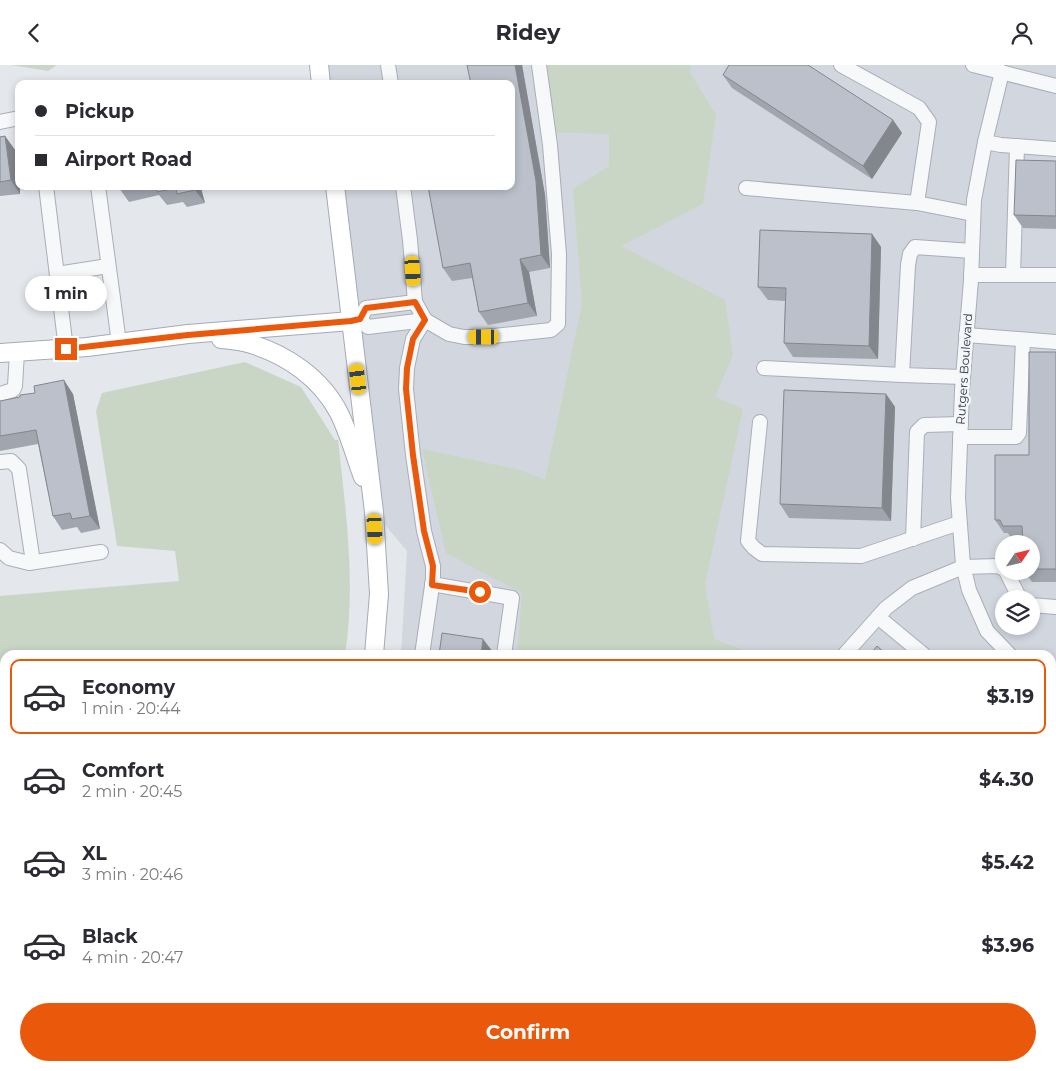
<!DOCTYPE html>
<html lang="en">
<head>
<meta charset="utf-8">
<style>
  :root { --surface:#fff; --page:#f7f7f7; --text:#2b2b33; --muted:#7c7c81; --line:#e1e1e2; --accent:#ea580c }
  body { margin:0; font-family:Montserrat,sans-serif; background:var(--page); color:var(--text); height:100vh; display:flex; flex-direction:column; font-size:19px; white-space:nowrap }
  * { box-sizing:border-box; margin:0 }
  p { font-size:16px; color:var(--muted) }
  .icon { flex:none; width:28px; height:28px; fill:none; stroke:currentColor; stroke-width:2; stroke-linecap:round; stroke-linejoin:round }
  .map { position:relative; flex:1; overflow:hidden }
  .details { position:absolute; left:0px; top:585px; width:1056px; height:421px; display:flex; flex-direction:column; background:var(--surface); border-radius:15px 15px 0 0; box-shadow:0 2px 8px #0003 }
  .details>* { flex:none }
  .guide { position:absolute; left:15px; top:15px; width:500px; height:110px; border-radius:10px; box-shadow:0 2px 8px #0003; display:grid; align-content:center; height:110px; padding:0 20px; background:var(--surface) }
  .needle { width:32px; rotate:55deg }
  .buttons { position:absolute; left:995px; top:470px; display:grid; gap:10px }
  .buttons a { display:grid; place-items:center; width:45px; height:45px; border-radius:50%; background:var(--surface); box-shadow:0 2px 8px #0003; font-size:25px }
  .end { position:absolute; width:22px; height:22px; margin:-11px; border:6px solid #ea580c; background:#fff; box-shadow:0 0 0 2px #fff }
  .from { border-radius:50% }
  .bubble { position:absolute; height:35px; border-radius:18px; background:var(--surface); box-shadow:0 2px 8px #0003; font-size:16px; font-weight:700; line-height:35px; text-align:center }
  .car { position:absolute; width:15px; height:30px; margin:-15px -8px; border-radius:6px; box-shadow:0 0 4px 1px #0007; background:linear-gradient(#f5c518 24%,#345 0 40%,#f5c518 0 76%,#345 0 86%,#f5c518 0) }
  .guide b { display:flex; align-items:center; gap:18px; height:48px; font-size:19px }
  .guide b+b { border-top:1px solid var(--line) }
  .guide i { width:12px; height:12px; background:var(--text) }
  ul { padding:9px 0 0; list-style:none }
  li { display:flex; align-items:center; gap:15px; height:75px; margin:0 10px 8px; padding:0 10px; border:2px solid transparent; border-radius:10px }
  li div { flex:1 }
  li b { display:block; font-size:19px }
  li em { font-style:normal; font-weight:700 }
  li.current { border-color:var(--accent) }
  li>.icon { width:45px; height:45px; stroke-width:1.5 }
  .cta { display:flex; gap:10px; margin-top:auto; padding:10px 20px }
  .cta a { flex:1; height:58px; border-radius:30px; background:var(--accent); color:#fff; font-size:20px; font-weight:700; line-height:58px; text-align:center }
  header { display:flex; justify-content:space-between; align-items:center; height:65px; padding:0 20px; background:var(--surface); font-size:22px; font-weight:700 }
  .map>svg:first-child { display:block }
</style>
</head>
<body>
<header><svg class="icon" aria-label="back" viewBox="0 0 24 24"><path d="M15 5l-7 7 7 7"/></svg>Ridey<svg class="icon" aria-label="person" viewBox="0 0 24 24"><circle cx="12" cy="8" r="4"/><path d="M4 21q1-7 8-7t8 7"/></svg></header>
<div class="map">
<svg width="1056" height="1006" viewBox="0 0 1056 1006">
  <rect width="100%" height="100%" fill="#e4e7ec"/>
  <!-- built -->
  <path fill="#d2d6de" fill-rule="evenodd" d="M 318,0 L 1056,0 L 1056,1006 L 323,1006 L 324,1001 L 1051,1001 L 1051,590 L 401,590 L 407,486 L 374,447 L 333,121 L 511,121 L 511,19 L 320,19 ZM 1004,479 L 1031,479 L 1031,506 L 1004,506 ZM 1004,534 L 1031,534 L 1031,561 L 1004,561 Z"/>
  <!-- green -->
  <g fill="#c9d6c5">
    <path d="M 11,0 L 57,0 L 48,6 Z"/>
    <path d="M 536,0 L 691,0 L 690,7 L 716,50 L 703,139 L 621,181 L 725,235 L 733,290 L 715,332 L 743,344 L 705,519 L 714,574 L 757,590 L 517,590 L 522,528 L 446,488 L 422,384 L 521,405 L 545,415 L 582,239 L 573,124 L 609,101 L 609,69 L 540,67 Z"/>
    <path d="M 245,297 L 301,322 L 335,375 L 338,375 C 346,447 356,519 345,590 L 5,590 L 5,1001 L 275,1001 L 274,1006 L 0,1006 L 0,531 L 179,516 L 175,486 L 117,481 L 96,346 L 102,328 Z"/>
    <path d="M 1056,981 L 1056,1006 L 485,1006 L 485,1001 L 758,1001 L 756,1004 L 795,1004 L 830,1001 L 1051,1001 L 1051,982 Z"/>
  </g>
  <g fill="none" stroke-linecap="round" stroke-linejoin="round">
    <!-- minor casing -->
    <g stroke="#a9aeb7" stroke-width="16">
      <g id="minor">
        <path d="M 388,0 L 391,19"/>
        <path d="M 973,0 L 1056,21"/>
        <path d="M 1002,7 L 985,77 L 974,135 L 971,215 L 962,325 L 958,433 L 963,500 L 969,525 L 987,566 L 1010,590"/>
        <path d="M 0,57 L 19,53"/>
        <path d="M 985,77 L 1001,80 L 1056,84"/>
        <path d="M 46,121 L 66,284"/>
        <path d="M 98,121 L 119,278"/>
        <path d="M 403,121 L 410,175 L 415,237 L 425,255 L 449,269 L 464,272 L 484,272 L 551,265 L 558,259 L 559,189 L 550,80 L 539,0"/>
        <path d="M 746,123 L 917,138 L 929,57 L 919,43 L 841,0"/>
        <path d="M 917,138 L 973,149"/>
        <path d="M 57,209 L 108,201"/>
        <path d="M 971,210 L 1013,210 L 1017,81"/>
        <path d="M 1013,210 L 1056,210"/>
        <path d="M 360,255 L 368,262 L 425,255"/>
        <path d="M 360,255 L 366,243 L 415,237"/>
        <path d="M 966,270 L 1056,277"/>
        <path d="M 764,303 L 902,310"/>
        <path d="M 963,312 L 902,310 L 908,200 L 910,189 L 915,182 L 972,186"/>
        <path d="M 0,329 L 13,325 L 15,321 L 17,287"/>
        <path d="M 760,357 L 748,476 L 754,483 L 762,489 L 861,491 L 959,458"/>
        <path d="M 960,372 L 1016,372 L 1019,368 L 1023,275"/>
        <path d="M 0,397 L 11,396 L 19,404 L 33,497"/>
        <path d="M 913,474 L 917,367 L 924,360 L 961,359"/>
        <path d="M 0,485 L 9,493 L 29,498 L 101,487"/>
        <path d="M 1006,506 L 1020,534"/>
        <path d="M 432,519 L 512,533 L 504,590"/>
        <path d="M 1031,540 L 1056,542"/>
        <path d="M 878,552 L 924,590"/>
        <path d="M 422,590 L 433,514 L 433,501 L 424,466 L 413,390 L 406,324 L 407,303 L 413,274 L 425,255"/>
        <path d="M 844,590 L 886,543 L 912,523 L 963,502 L 998,501 L 1004,504"/>
        <path d="M 1051,620 L 1056,623"/>
        <path d="M 1051,696 L 1056,696"/>
        <path d="M 1051,864 L 1056,864"/>
      </g>
    </g>
    <!-- major casing -->
    <g stroke="#a3abb8" stroke-width="20">
      <g id="major">
        <path d="M 319,0 L 321,19"/>
        <path d="M 335,121 L 374,447 L 379,529 L 374,590"/>
        <path d="M 221,274 C 231,275 242,276 251,279 C 287,290 321,313 339,348 C 349,368 355,391 363,412"/>
        <path d="M 0,288 L 87,282 L 188,269 L 351,256"/>
        <path d="M 312,1006 L 312,1001"/>
      </g>
    </g>
    <!-- minor -->
    <use href="#minor" stroke="#f7f8fa" stroke-width="14"/>
    <!-- major -->
    <use href="#major" stroke="#fff" stroke-width="18"/>
  </g>
  <!-- wall -->
  <g fill="#a1a5ae">
    <path d="M 467,0 L 522,0 L 545,130 L 550,203 L 529,207 L 537,251 L 488,260 L 479,247 L 472,213 L 452,216 L 443,203 L 511,121 Z"/>
    <path d="M 723,10 L 893,55 L 902,68 L 872,114 L 732,23 Z"/>
    <path d="M 5,71 L 15,85 L 19,121 L 20,121 L 20,129 L 0,131 L 0,72 Z"/>
    <path d="M 1056,96 L 1056,164 L 1023,163 L 1014,150 Z"/>
    <path d="M 119,121 L 200,121 L 205,138 L 187,142 L 183,137 L 167,140 L 159,130 L 129,137 L 119,123 Z"/>
    <path d="M 872,169 L 881,182 L 878,294 L 793,292 L 784,278 L 785,236 L 768,235 L 758,222 Z"/>
    <path d="M 1056,287 L 1056,517 L 1032,517 L 1024,506 L 1031,506 L 1031,479 L 1023,475 L 1012,475 L 1008,468 L 1004,468 L 995,455 L 1029,390 Z"/>
    <path d="M 73,329 L 100,464 L 81,468 L 77,462 L 62,465 L 53,451 L 38,379 L 0,386 L 0,336 Z"/>
    <path d="M 886,329 L 895,342 L 891,456 L 789,453 L 780,439 Z"/>
    <rect x="1051" y="697" width="5" height="117"/>
  </g>
  <!-- shaded-wall -->
  <g fill="#83868d">
    <path d="M 515,0 L 522,0 L 545,130 L 550,203 L 541,190 Z"/>
    <path d="M 893,55 L 902,68 L 872,114 L 863,101 Z"/>
    <path d="M 5,71 L 15,85 L 19,121 L 20,121 L 20,129 L 11,115 Z"/>
    <path d="M 195,121 L 200,121 L 201,123 L 205,138 L 195,125 Z"/>
    <path d="M 872,169 L 881,182 L 878,294 L 869,281 Z"/>
    <path d="M 520,194 L 529,207 L 537,251 L 528,238 Z"/>
    <path d="M 64,315 L 73,329 L 100,464 L 90,451 Z"/>
    <path d="M 886,329 L 895,342 L 891,456 L 882,443 Z"/>
    <path d="M 483,574 L 493,587 L 492,590 L 481,590 Z"/>
  </g>
  <!-- building -->
  <g fill="#bbc0ca" stroke="#83868d">
    <path d="M 467,0 L 515,0 L 536,116 L 541,190 L 520,194 L 528,238 L 479,247 L 470,198 L 443,203 L 428,121 L 511,121 L 511,19 L 471,19 Z"/>
    <path d="M 729,0 L 808,0 L 893,55 L 863,101 L 723,10 Z"/>
    <path d="M 5,71 L 11,115 L 0,117 L 0,72 Z"/>
    <path d="M 1016,95 L 1056,96 L 1056,151 L 1014,150 Z"/>
    <path d="M 119,121 L 129,121 L 119,123 Z"/>
    <path d="M 156,121 L 195,121 L 195,125 L 177,129 L 176,123 L 157,127 Z"/>
    <path d="M 760,165 L 872,169 L 869,281 L 784,278 L 786,223 L 758,222 Z"/>
    <path d="M 1029,287 L 1056,287 L 1056,504 L 1031,504 L 1031,479 L 1023,479 L 1022,461 L 1003,461 L 1000,455 L 995,455 L 995,390 L 1029,390 Z"/>
    <path d="M 64,315 L 90,451 L 72,454 L 70,448 L 53,451 L 36,365 L 0,371 L 0,336 L 20,332 L 20,330 L 35,328 L 34,321 Z"/>
    <path d="M 784,325 L 886,329 L 882,443 L 780,439 Z"/>
    <path d="M 442,568 L 483,574 L 481,590 L 439,590 Z"/>
    <path d="M 877,581 L 887,590 L 870,590 Z"/>
    <path d="M 1051,697 L 1056,697 L 1056,803 L 1051,804 Z"/>
  </g>
  <g fill="none" stroke-linecap="round" stroke-linejoin="round">
    <!-- route -->
    <path stroke="#ea580c" stroke-width="6" d="M 66,284 L 188,270 L 351,256 L 360,254 L 366,243 L 415,237 L 425,255 L 413,274 L 407,303 L 406,324 L 413,390 L 424,466 L 433,501 L 432,520 L 480,527"/>
  </g>
  <g text-anchor="middle" dominant-baseline="central" stroke-width="5" stroke-linejoin="round" paint-order="stroke">
    <!-- street labels -->
    <g font-size="12" fill="#2b3445" stroke="#f4f6f9">
      <text transform="translate(964 304) rotate(-86)">Rutgers Boulevard</text>
    </g>
  </g>
</svg>
<div class="buttons">
<a><svg class="needle" viewBox="-14 -14 28 28"><path d="M0-13l5 13h-10z" fill="#e53935"/><path d="M0 13l5-13h-10z" fill="#7c7c81"/></svg></a>
<a><svg class="icon" aria-label="layers" viewBox="0 0 24 24"><path d="M12 4l9 5-9 5-9-5zM3 14l9 5 9-5"/></svg></a>
</div>
<i class="end from" style="left:480px;top:527px"></i>
<i class="end" style="left:66px;top:284px"></i>
<div class="bubble" style="left:25px;top:211px;width:82px">1 min</div>
<i class="car" style="left:413px;top:206px;rotate:176deg"></i>
<i class="car" style="left:484px;top:272px;rotate:270deg"></i>
<i class="car" style="left:358px;top:314px;rotate:353deg"></i>
<i class="car" style="left:375px;top:464px;rotate:177deg"></i>
<div class="guide">
<b><i class="from"></i>Pickup</b>
<b><i></i>Airport Road</b>
</div>
<section class="details">
<ul>
<li class="current"><svg class="icon" aria-label="car" viewBox="0 0 24 24"><path d="M5 17H2v-5l4-1 3-4h7l3 4 3 1v5h-3M9 17h6M6 11h13"/><circle cx="7" cy="17" r="2"/><circle cx="17" cy="17" r="2"/></svg><div><b>Economy</b><p>1 min · 20:44</p></div><em>$3.19</em></li>
<li><svg class="icon" aria-label="car" viewBox="0 0 24 24"><path d="M5 17H2v-5l4-1 3-4h7l3 4 3 1v5h-3M9 17h6M6 11h13"/><circle cx="7" cy="17" r="2"/><circle cx="17" cy="17" r="2"/></svg><div><b>Comfort</b><p>2 min · 20:45</p></div><em>$4.30</em></li>
<li><svg class="icon" aria-label="car" viewBox="0 0 24 24"><path d="M5 17H2v-5l4-1 3-4h7l3 4 3 1v5h-3M9 17h6M6 11h13"/><circle cx="7" cy="17" r="2"/><circle cx="17" cy="17" r="2"/></svg><div><b>XL</b><p>3 min · 20:46</p></div><em>$5.42</em></li>
<li><svg class="icon" aria-label="car" viewBox="0 0 24 24"><path d="M5 17H2v-5l4-1 3-4h7l3 4 3 1v5h-3M9 17h6M6 11h13"/><circle cx="7" cy="17" r="2"/><circle cx="17" cy="17" r="2"/></svg><div><b>Black</b><p>4 min · 20:47</p></div><em>$3.96</em></li>
</ul>
<div class="cta"><a>Confirm</a></div>
</section>
</div>
</body>
</html>
